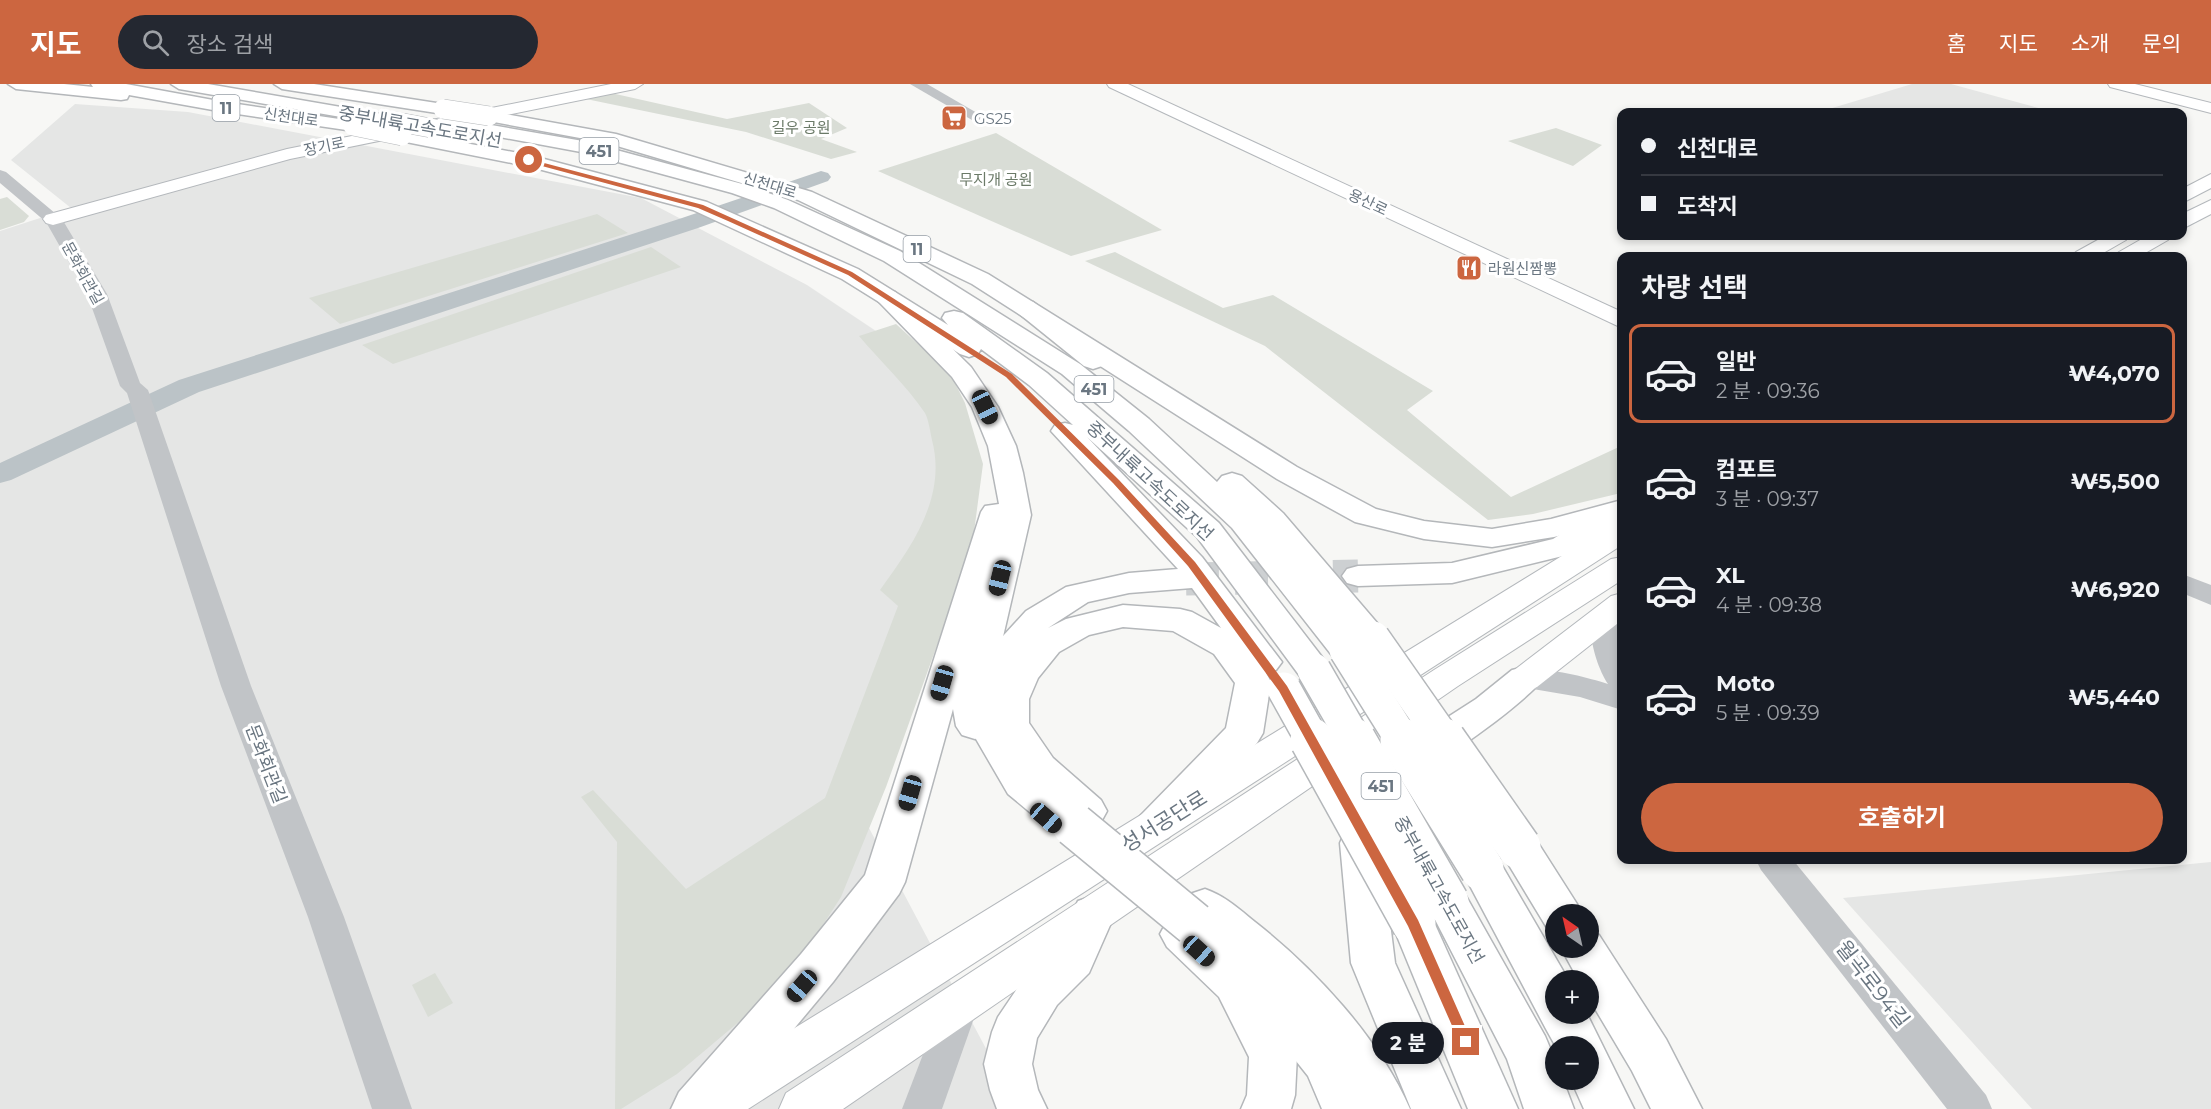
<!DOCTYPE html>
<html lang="ko">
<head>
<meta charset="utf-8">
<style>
  :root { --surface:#171b24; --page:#242831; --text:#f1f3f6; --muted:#9ea1a6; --line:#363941; --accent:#cc6640 }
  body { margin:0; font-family:Montserrat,"Noto Sans KR",sans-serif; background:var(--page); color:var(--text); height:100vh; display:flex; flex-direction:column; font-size:22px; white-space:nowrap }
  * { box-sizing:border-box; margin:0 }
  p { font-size:20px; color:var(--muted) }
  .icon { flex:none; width:33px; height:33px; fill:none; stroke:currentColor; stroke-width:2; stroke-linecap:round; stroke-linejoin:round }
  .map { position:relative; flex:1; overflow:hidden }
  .panel { position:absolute; left:1617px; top:168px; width:570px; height:612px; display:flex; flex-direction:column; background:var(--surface); border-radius:12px; box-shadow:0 3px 9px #0003 }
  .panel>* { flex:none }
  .guide { position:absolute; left:1617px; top:24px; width:570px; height:132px; border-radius:12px; box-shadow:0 3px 9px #0003; display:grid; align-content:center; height:132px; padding:0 24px; background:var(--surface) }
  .needle { width:39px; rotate:326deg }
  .buttons { position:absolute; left:1545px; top:820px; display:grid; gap:12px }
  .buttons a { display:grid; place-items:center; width:54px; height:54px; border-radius:50%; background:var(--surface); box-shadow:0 3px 9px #0003; font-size:30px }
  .end { position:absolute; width:27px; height:27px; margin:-14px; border:8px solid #cc6640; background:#fff; box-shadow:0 0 0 3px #fff }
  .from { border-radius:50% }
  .bubble { position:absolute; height:42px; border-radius:21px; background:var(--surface); box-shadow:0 3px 9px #0003; font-size:20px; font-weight:700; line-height:42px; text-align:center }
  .car { position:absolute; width:18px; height:36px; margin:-18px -9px; border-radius:8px; box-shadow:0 0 4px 2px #0007; background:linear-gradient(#222 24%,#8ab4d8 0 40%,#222 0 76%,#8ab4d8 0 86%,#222 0) }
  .guide b { display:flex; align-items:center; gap:21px; height:57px; font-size:22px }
  .guide b+b { border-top:2px solid var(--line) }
  .guide i { width:15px; height:15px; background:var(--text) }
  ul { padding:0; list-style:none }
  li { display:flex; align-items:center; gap:18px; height:99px; margin:0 12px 9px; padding:0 12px; border:3px solid transparent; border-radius:12px }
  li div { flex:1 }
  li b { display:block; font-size:22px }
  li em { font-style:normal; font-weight:700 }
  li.on { border-color:var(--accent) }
  li>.icon { width:54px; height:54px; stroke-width:1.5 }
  h2 { padding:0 24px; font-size:27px; line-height:72px }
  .primary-button { display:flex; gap:12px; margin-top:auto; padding:12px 24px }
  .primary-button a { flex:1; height:69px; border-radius:36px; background:var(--accent); color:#fff; font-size:24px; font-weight:700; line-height:69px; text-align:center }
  header { display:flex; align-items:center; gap:36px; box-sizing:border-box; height:84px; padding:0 30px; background:var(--accent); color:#fff }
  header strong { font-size:28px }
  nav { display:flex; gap:33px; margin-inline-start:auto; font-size:21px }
  .search { width:420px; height:54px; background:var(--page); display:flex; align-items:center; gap:15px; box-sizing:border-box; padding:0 21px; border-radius:33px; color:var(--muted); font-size:22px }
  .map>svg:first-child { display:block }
</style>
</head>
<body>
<header>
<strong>지도</strong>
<div class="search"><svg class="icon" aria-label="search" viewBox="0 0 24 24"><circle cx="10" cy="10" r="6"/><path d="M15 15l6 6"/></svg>장소 검색</div>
<nav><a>홈</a><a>지도</a><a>소개</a><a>문의</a></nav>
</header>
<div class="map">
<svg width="2211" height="1025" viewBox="0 0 2211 1025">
  <rect width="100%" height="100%" fill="#f7f7f5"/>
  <!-- built -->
  <g fill="#e5e6e5">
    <path d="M 1912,0 L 1951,0 L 2049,27 L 1819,28 Z"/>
    <path d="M 75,20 L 188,28 L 641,114 L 807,201 L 909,269 L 972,393 L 860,727 L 1018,1025 L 0,1025 L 0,147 L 71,124 L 11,76 Z"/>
    <path d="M 2211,778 L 2211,1025 L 2032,1025 L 1843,814 Z"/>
  </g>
  <!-- green -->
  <g fill="#d9ddd6">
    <path d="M 611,9 L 727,35 L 809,19 L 847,44 L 821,55 L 857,68 L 831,75 L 746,48 L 586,15 Z"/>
    <path d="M 1556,44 L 1602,61 L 1573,82 L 1508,57 Z"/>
    <path d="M 996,49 L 1162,146 L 1071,172 L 878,87 Z"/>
    <path d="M 7,113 L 29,132 L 24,138 L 0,146 L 0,115 Z"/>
    <path d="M 597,130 L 628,149 L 340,240 L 309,214 Z"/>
    <path d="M 651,163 L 681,183 L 393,280 L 362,261 Z"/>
    <path d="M 1115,168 L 1223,224 L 1273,211 L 1433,307 L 1407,326 L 1511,413 L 1621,362 L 1621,409 L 1533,430 L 1488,436 L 1265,262 L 1085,177 Z"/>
    <path d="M 896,240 L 930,271 L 954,297 L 965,319 L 983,380 L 972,463 L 949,528 L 886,703 L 841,813 L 785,899 L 677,990 L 621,1025 L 615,1025 L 617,758 L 581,713 L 593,706 L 686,805 L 825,714 L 898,522 L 880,506 C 912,462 947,413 932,356 C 930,347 929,337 925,329 C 906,301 881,278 859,252 Z"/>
    <path d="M 435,889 L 453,919 L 428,933 L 412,901 Z"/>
  </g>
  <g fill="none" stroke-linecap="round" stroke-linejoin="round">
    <!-- river -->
    <path fill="#bbc3c7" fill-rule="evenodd" d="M 821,87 L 828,89 L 831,93 L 828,97 L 698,144 L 199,308 L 11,396 L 0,399 L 0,379 L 179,296 L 682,134 Z"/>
    <!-- motorway-tunnel -->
    <path stroke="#cdd0d2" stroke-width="33" stroke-dasharray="33 16" stroke-linecap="butt" d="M 1186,495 L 1358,492"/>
    <!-- secondary casing -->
    <g stroke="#b4b8bc" stroke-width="2">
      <g id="secondary">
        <path d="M 611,0 L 643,0 L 635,5 L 290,75 L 53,141 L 46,139 L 43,135 L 46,131 L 287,65 Z"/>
        <path d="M 1107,0 L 1128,0 L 1622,228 L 1622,244 L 1109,3 Z"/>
        <path d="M 2108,0 L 2135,0 L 2211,19 L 2211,29 L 2110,3 Z"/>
        <path d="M 2211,90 L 2211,104 L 2182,119 L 2182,105 Z"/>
        <path d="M 2211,116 L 2211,130 L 2182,145 L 2182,130 Z"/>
        <path d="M 2105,152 L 2129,152 L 2126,156 L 2098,172 L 2072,172 L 2076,168 Z"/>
        <path d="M 2147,152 L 2171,152 L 2168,156 L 2140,172 L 2115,172 L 2119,168 Z"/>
        <path d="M 1622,438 L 1622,461 L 748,1025 L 682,1025 L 689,1009 L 1612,441 Z"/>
        <path d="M 1622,473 L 1622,496 L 1458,602 L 843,1025 L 779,1025 L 786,1009 L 1434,586 L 1611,475 Z"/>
        <path d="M 1622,509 L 1622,536 L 1537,603 L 1525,607 L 1513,603 L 1508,595 L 1513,587 L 1611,512 Z"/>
      </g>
    </g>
    <!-- trunk casing -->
    <g stroke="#b4b7ba" stroke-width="3">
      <g id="trunk">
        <path d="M 8,0 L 64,0 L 93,3 L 91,0 L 126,0 L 224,18 L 353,37 L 359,38 L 362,42 L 359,46 L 353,47 L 224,28 L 129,11 L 127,15 L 121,16 L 16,5 Z"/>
        <path d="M 274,0 L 314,0 L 443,20 L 449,21 L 452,25 L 449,29 L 443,30 L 282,5 Z"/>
        <path d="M 489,27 L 616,50 L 812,108 L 988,190 L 1297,383 L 1376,425 L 1424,437 L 1492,445 L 1551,435 L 1622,416 L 1622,435 L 1554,453 L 1492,463 L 1424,455 L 1355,438 L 1277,395 L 972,200 L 798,116 L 607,59 L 483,36 L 480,32 L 483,28 Z"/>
        <path d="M 402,47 L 529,71 L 707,118 L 858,185 L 895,208 L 971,283 L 998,323 L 1016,362 L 1023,389 L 1031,431 L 988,618 L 994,642 L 988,651 L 975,655 L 962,651 L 956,642 L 953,625 L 905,798 L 899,810 L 833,898 L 727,1025 L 671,1025 L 679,1008 L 801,870 L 865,791 L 981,428 L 985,422 L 999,420 L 988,362 L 972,323 L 952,293 L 879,218 L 842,195 L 693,126 L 527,82 L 396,56 L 393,52 L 396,48 Z"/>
        <path d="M 1093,812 L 1108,817 L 1115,830 L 1089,889 L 1057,921 L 1037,954 L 1032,980 L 1038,1006 L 1047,1025 L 997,1025 L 990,1006 L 984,980 L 992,948 L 998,933 L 1025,893 L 1057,862 L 1078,817 Z"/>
        <path d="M 1182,831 L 1197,837 L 1251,885 L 1297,971 L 1295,1011 L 1291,1025 L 1241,1025 L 1247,1011 L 1249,973 L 1219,913 L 1167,863 L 1160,850 L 1167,837 Z"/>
      </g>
    </g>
    <!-- motorway casing -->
    <g stroke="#b4b7ba" stroke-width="3">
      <g id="motorway">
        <path d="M 171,0 L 208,0 L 393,32 L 399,33 L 402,37 L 399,41 L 393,42 L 179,5 Z"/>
        <path d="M 457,35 L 583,57 L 746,101 L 788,116 L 900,167 L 1080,280 L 1149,335 L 1217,398 L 1222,392 L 1232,389 L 1242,392 L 1283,429 L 1390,554 L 1385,562 L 1373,565 L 1361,562 L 1363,566 L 1358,574 L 1346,578 L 1334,574 L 1232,444 L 1129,347 L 1062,290 L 884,177 L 774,124 L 732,109 L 581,68 L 451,44 L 448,40 L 451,36 Z"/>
        <path d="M 887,206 L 895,208 L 948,241 L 942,234 L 945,229 L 954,227 L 963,229 L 1047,289 L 1219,439 L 1332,586 L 1326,595 L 1314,598 L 1302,595 L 1197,453 L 1087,353 L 1202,473 L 1282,578 L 1276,586 L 1266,589 L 1271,598 L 1263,649 L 1257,659 L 1168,754 L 1154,759 L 1140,754 L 1134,743 L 1140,732 L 1226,644 L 1235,599 L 1214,570 L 1173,547 L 1123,543 L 1089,551 L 1059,568 L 1038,594 L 1029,615 L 1029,639 L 1053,674 L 1101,716 L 1107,727 L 1101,738 L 1087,742 L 1073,738 L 1058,745 L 1044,740 L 1008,710 L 976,655 L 966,616 L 992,564 L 1026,527 L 1066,503 L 1129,489 L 1178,485 L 1051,347 L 1055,341 L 1065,339 L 1073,341 L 1029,301 L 981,265 L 978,270 L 969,273 L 960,270 L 879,218 L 875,213 L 879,208 ZM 1192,504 L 1221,544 L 1192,528 L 1180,525 L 1123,521 L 1066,535 L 1048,544 L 1088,518 L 1129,509 Z"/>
        <path d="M 1025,216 L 1033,218 L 1102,272 L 1106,277 L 1102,282 L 1093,285 L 1084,282 L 1017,228 L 1013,223 L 1017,218 Z"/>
        <path d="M 1618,418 L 1622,419 L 1622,438 L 1575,469 L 1452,499 L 1358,502 L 1347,499 L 1342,492 L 1347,485 L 1358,482 L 1452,479 L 1553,455 L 1607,421 Z"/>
        <path d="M 1525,583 L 1538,586 L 1543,595 C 1532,612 1441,682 1422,682 C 1418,682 1412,679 1409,678 L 1403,668 L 1409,658 L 1476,615 L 1512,586 Z"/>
        <path d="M 1364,731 L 1378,736 L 1384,747 L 1380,759 L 1395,879 L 1461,1025 L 1411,1025 L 1351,879 L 1340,759 L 1350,736 Z"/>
        <path d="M 1519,747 L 1533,751 L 1584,831 L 1556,831 L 1556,847 L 1547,844 L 1498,763 L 1505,751 Z"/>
        <path d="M 1482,768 L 1497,773 L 1569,897 L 1556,897 L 1556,930 L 1587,930 L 1634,1025 L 1584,1025 L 1571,996 L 1588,996 L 1588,963 L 1556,963 L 1546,945 L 1461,785 L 1467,773 Z"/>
        <path d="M 1447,800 L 1462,805 L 1545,952 L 1556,978 L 1556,996 L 1563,996 L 1574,1025 L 1524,1025 L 1507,975 L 1426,818 L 1432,805 Z"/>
        <path d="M 1205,805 C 1225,812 1239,825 1255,838 C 1315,885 1379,954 1410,1025 L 1322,1025 L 1308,992 L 1237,903 L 1219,888 L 1213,874 L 1219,860 L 1190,836 L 1184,823 L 1190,810 Z"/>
        <path d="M 1414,822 L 1429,827 L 1518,1025 L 1468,1025 L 1392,840 L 1399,827 Z"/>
        <path d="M 1588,847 L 1599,851 L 1666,955 L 1702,1025 L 1651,1025 L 1632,987 L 1588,913 L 1588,897 L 1579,897 L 1561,864 L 1588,864 Z"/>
      </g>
    </g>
    <!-- tertiary -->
    <g fill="#c1c4c7" fill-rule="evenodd">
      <path d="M 910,0 L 927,0 L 984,33 L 977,37 L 972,36 Z"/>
      <path d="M 0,86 L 6,88 L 62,135 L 107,210 L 140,299 L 148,306 L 251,602 L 344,833 L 412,1025 L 372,1025 L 308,833 L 221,602 L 127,309 L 120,302 L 87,210 L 46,138 L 0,99 Z"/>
      <path d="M 2182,490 L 2211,501 L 2211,521 L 2182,509 Z"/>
      <path d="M 1606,521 L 1616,524 L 1620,530 L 1622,626 L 1580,613 L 1515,602 L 1510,595 L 1515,588 C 1539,581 1583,592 1608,600 C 1596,582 1584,543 1596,524 Z"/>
      <path d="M 1756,776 L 1793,776 L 1986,1011 L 1992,1025 L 1947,1025 L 1761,786 Z"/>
      <path d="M 960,903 L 973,908 L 979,920 L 942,1025 L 902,1025 L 947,908 Z"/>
    </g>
    <!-- secondary -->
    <use href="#secondary" fill="#fff" fill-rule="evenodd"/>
    <!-- trunk -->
    <use href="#trunk" fill="#fff" fill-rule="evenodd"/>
    <!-- motorway -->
    <use href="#motorway" fill="#fff" fill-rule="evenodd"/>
    <!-- trunk-bridge casing -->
    <g stroke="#b4b7ba" stroke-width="20" stroke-linecap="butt">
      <g id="trunk-bridge">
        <path d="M 443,25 L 489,32"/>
        <path d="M 353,42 L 402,52"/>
      </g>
    </g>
    <!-- motorway-bridge-far2 casing -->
    <g stroke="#b4b7ba" stroke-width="20" stroke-linecap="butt">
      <path id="motorway-bridge-far2" d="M 393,37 L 436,45"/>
    </g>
    <!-- motorway-bridge-far1 casing -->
    <g stroke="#b4b7ba" stroke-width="36" stroke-linecap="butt">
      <g id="motorway-bridge-far1">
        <path d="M 1373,554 L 1445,657"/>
        <path d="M 1346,566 L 1403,657"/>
        <path d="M 1314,586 L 1355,657"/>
        <path d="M 1284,605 L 1313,657"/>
      </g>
    </g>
    <!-- motorway-bridge casing -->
    <g stroke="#b4b7ba" stroke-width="46" stroke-linecap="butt">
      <g id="motorway-bridge">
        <path d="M 1312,656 L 1414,840"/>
        <path d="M 1354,656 L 1447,818"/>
        <path d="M 1402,656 L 1482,785"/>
        <path d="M 1444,656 L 1519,763"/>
        <path d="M 1074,741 L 1194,840"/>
      </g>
    </g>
    <!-- trunk-bridge -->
    <use href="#trunk-bridge" stroke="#fff" stroke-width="19"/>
    <!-- motorway-bridge-far2 -->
    <use href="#motorway-bridge-far2" stroke="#fff" stroke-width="19"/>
    <!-- motorway-bridge-far1 -->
    <use href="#motorway-bridge-far1" stroke="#fff" stroke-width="33"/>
    <!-- motorway-bridge -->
    <use href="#motorway-bridge" stroke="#fff" stroke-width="43"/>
  </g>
  <!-- route -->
  <path fill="#cc6640" d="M 529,75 L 703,121 L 852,188 L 1012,290 L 1119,396 L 1195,478 L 1287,602 L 1418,836 L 1472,958 L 1470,962 L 1466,964 L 1461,962 L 1408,842 L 1279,607 L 1188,482 L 1113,399 L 1006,293 L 848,191 L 728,137 L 698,124 L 527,78 Z"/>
  <!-- icons -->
  <defs>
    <g id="supermarket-square" transform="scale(1.35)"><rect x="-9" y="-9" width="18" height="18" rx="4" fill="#cc6640" stroke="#fff"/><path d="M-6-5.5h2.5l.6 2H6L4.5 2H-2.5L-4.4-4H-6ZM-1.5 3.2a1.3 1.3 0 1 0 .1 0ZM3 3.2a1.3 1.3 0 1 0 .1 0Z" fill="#fff"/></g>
    <g id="restaurant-square" transform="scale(1.35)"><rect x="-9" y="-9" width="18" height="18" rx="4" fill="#cc6640" stroke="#fff"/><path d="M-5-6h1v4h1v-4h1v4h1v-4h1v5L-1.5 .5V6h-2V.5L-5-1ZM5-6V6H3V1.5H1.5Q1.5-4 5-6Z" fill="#fff"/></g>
  </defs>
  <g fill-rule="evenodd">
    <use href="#supermarket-square" x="954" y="34"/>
    <use href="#restaurant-square" x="1469" y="184"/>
  </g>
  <g text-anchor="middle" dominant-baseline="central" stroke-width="6" stroke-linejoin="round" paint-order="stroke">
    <!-- far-street labels -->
    <g font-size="15" fill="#6a7681" stroke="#fff">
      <text transform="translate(291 33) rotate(8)">신천대로</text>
      <text transform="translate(324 62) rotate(-12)">장기로</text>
      <text transform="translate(770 101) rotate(17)">신천대로</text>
      <text transform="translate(1368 118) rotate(25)">용산로</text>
      <text transform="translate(83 189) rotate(61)">문화회관길</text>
    </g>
    <!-- far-poi labels -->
    <g font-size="15" fill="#6a7681" stroke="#fff" text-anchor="start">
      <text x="974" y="34">GS25</text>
      <text x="1488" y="184">라원신짬뽕</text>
    </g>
    <!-- far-park labels -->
    <g font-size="15" fill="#6b7a68" stroke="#fff">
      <text x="801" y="43">길우 공원</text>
      <text x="996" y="95">무지개 공원</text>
    </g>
    <!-- shield labels -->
    <g fill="#fff" stroke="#979fa7" stroke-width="1.5">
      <rect x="212.5" y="11" width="27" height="26" rx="4.5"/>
      <rect x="579.5" y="54" width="39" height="26" rx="4.5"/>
      <rect x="903.5" y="152" width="27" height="26" rx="4.5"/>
      <rect x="1074.5" y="292" width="39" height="26" rx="4.5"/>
      <rect x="1361.5" y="689" width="39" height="26" rx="4.5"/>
    </g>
    <g font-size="16" font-weight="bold" fill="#6a7681">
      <text x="226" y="24">11</text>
      <text x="599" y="67">451</text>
      <text x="917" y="165">11</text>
      <text x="1094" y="305">451</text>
      <text x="1381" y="702">451</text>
    </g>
    <!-- street labels -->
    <g font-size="18" fill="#6a7681" stroke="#fff">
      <text transform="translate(420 43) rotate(10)">중부내륙고속도로지선</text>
      <text transform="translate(1150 397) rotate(43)">중부내륙고속도로지선</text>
      <text transform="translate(266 680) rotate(69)">문화회관길</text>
      <text transform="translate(1439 806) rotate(61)">중부내륙고속도로지선</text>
    </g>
    <!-- near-street labels -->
    <g font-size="21" fill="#6a7681" stroke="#fff">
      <text transform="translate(1164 737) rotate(-32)">성서공단로</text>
      <text transform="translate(1873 900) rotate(52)">월곡로94길</text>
    </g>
  </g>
</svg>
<div class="buttons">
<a><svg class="needle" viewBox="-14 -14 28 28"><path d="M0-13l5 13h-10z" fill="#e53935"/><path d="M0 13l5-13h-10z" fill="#9ea1a6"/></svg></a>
<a>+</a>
<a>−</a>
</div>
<i class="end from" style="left:529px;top:76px"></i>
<i class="end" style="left:1466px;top:958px"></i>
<div class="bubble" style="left:1372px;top:938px;width:72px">2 분</div>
<i class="car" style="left:985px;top:323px;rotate:155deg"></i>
<i class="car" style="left:1000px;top:494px;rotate:194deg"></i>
<i class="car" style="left:942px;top:599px;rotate:196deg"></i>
<i class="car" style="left:910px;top:709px;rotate:196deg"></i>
<i class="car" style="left:1046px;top:734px;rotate:131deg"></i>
<i class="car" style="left:1199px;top:867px;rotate:132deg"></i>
<i class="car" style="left:802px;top:902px;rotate:221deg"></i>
<div class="guide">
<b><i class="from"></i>신천대로</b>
<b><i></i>도착지</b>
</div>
<section class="panel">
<h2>차량 선택</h2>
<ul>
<li class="on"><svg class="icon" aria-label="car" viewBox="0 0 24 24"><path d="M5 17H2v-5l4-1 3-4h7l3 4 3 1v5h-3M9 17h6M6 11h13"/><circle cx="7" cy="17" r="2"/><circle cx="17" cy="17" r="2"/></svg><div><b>일반</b><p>2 분 · 09:36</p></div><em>₩4,070</em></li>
<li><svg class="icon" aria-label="car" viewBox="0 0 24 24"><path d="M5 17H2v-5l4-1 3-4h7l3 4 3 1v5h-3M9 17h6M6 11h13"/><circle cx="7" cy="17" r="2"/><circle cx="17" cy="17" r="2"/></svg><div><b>컴포트</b><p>3 분 · 09:37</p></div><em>₩5,500</em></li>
<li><svg class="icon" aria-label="car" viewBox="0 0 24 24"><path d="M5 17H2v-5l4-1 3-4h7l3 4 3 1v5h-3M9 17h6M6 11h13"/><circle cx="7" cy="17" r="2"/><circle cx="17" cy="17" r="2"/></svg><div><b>XL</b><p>4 분 · 09:38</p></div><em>₩6,920</em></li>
<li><svg class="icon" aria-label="car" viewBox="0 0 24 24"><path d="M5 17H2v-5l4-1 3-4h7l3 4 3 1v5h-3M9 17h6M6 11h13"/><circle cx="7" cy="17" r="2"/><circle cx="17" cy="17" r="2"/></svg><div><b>Moto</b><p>5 분 · 09:39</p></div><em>₩5,440</em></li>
</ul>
<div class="primary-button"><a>호출하기</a></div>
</section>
</div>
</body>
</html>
